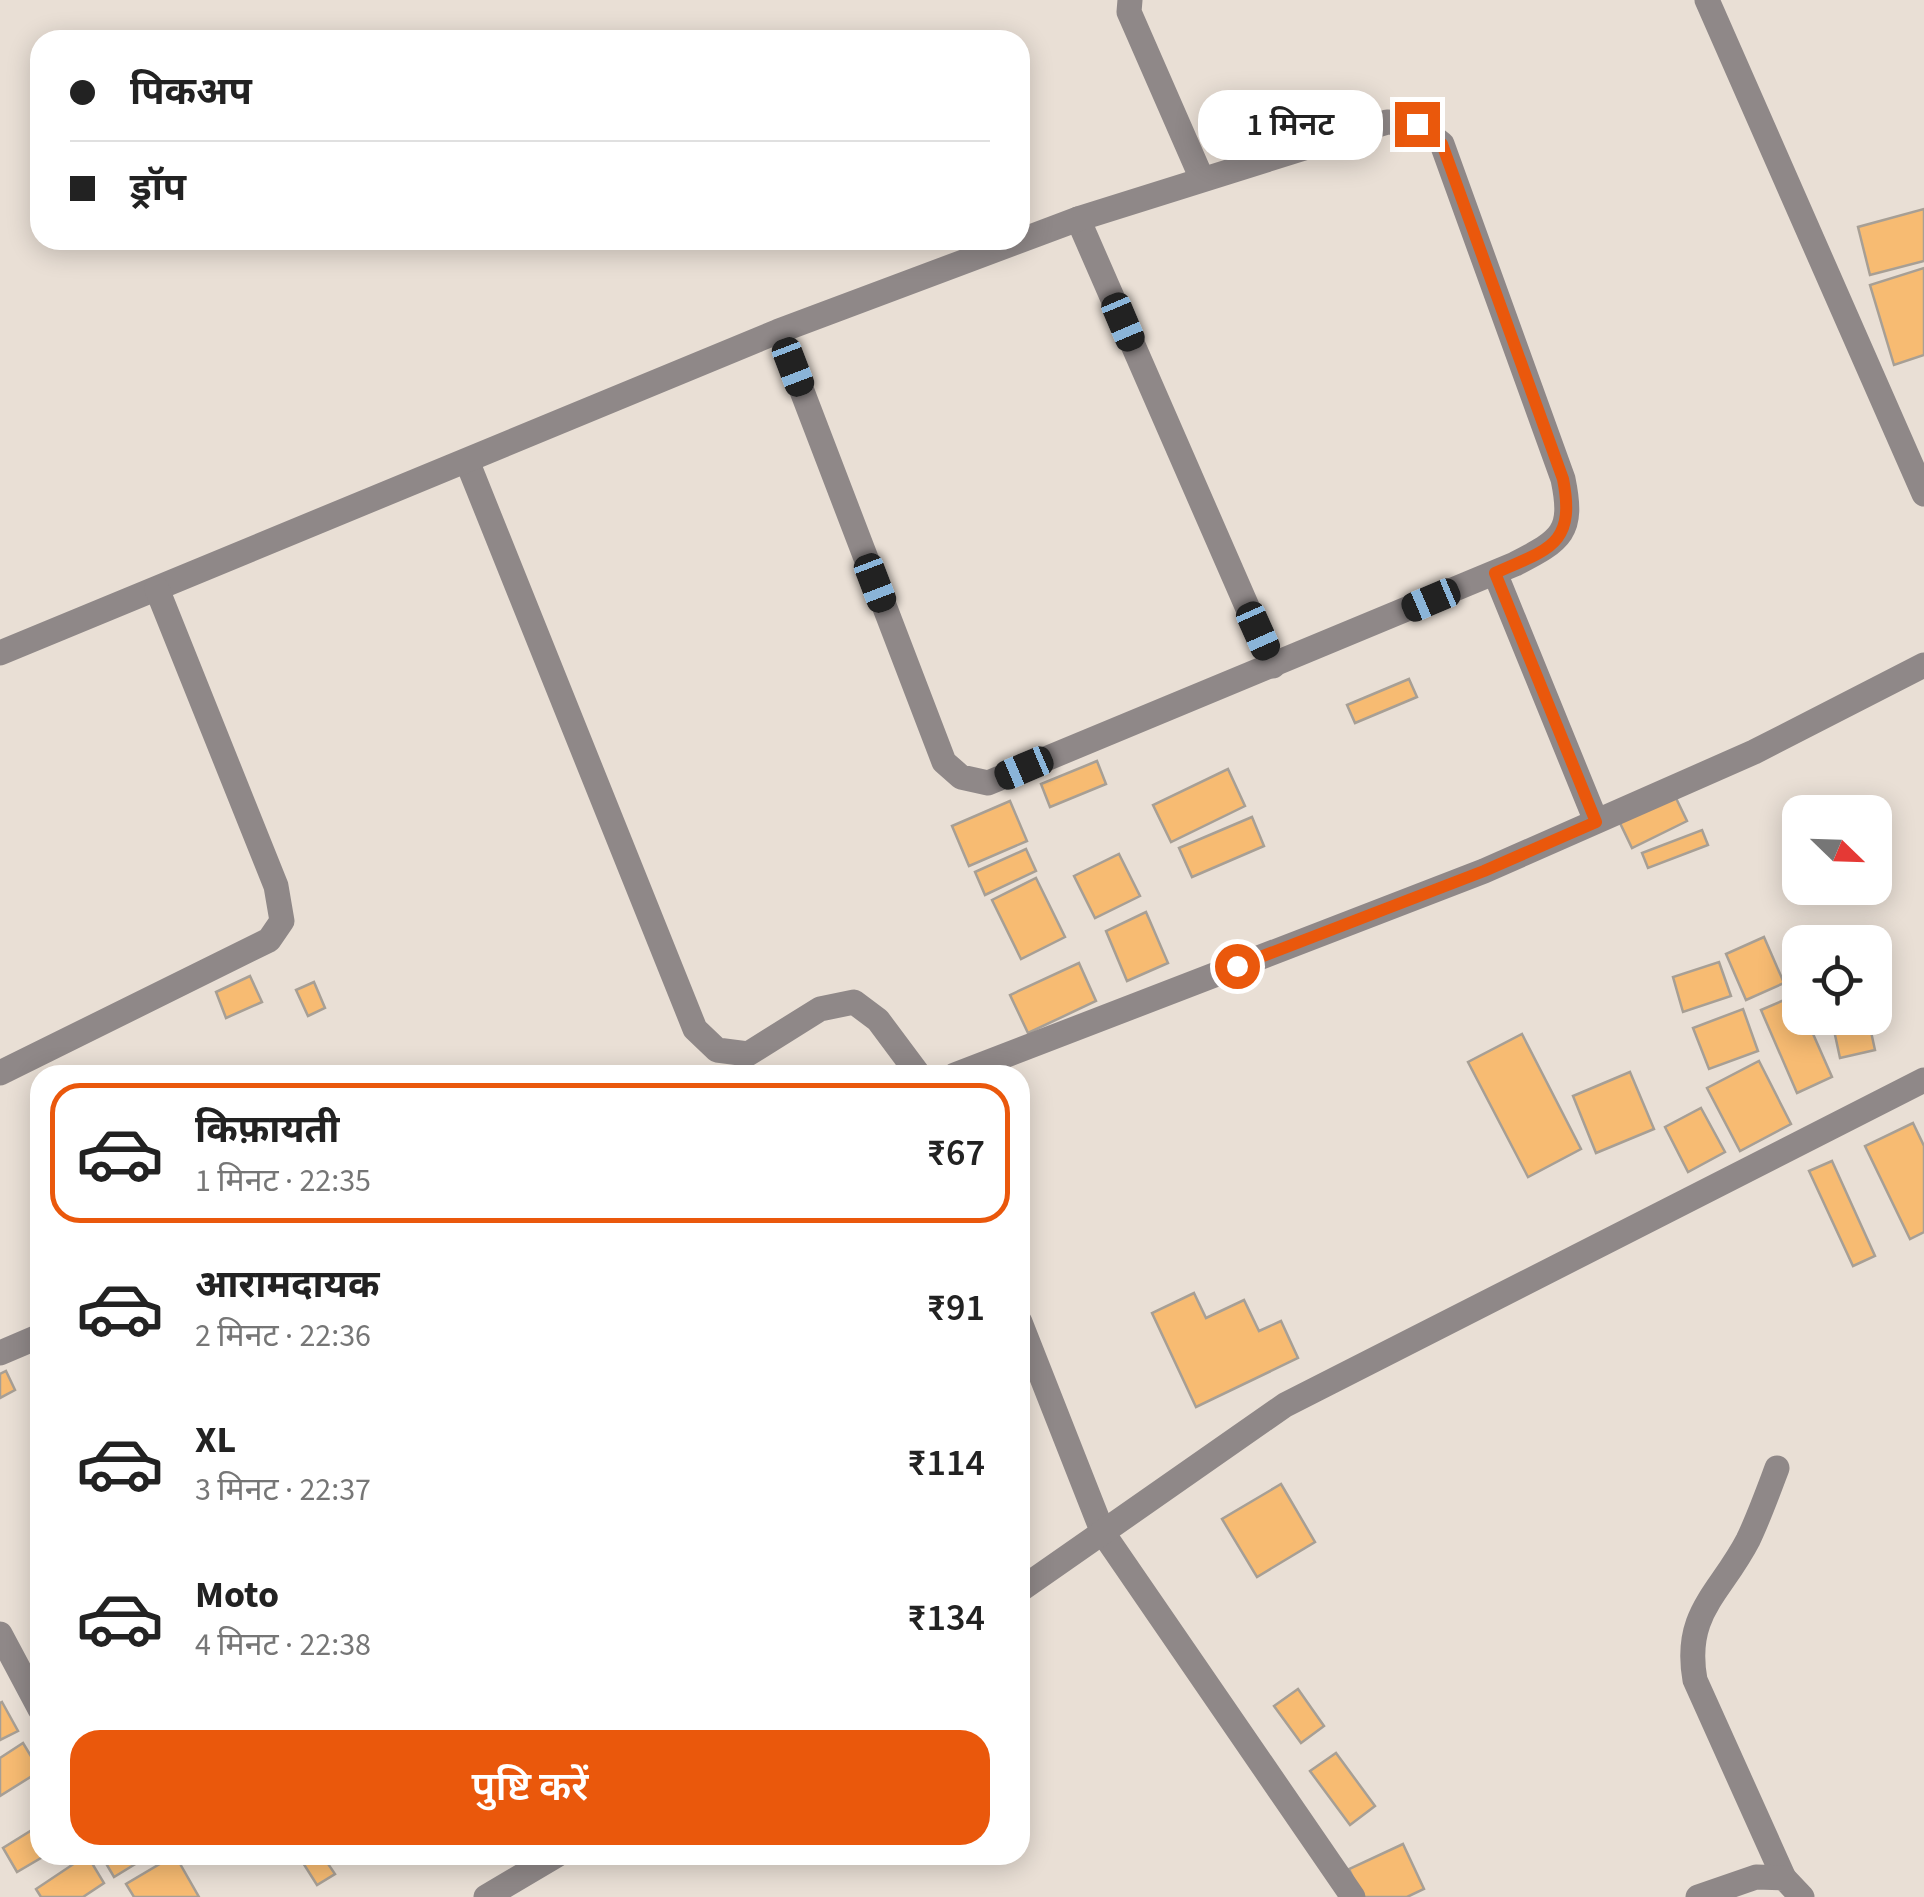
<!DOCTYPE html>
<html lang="hi">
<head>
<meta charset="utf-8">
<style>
  :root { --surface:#fff; --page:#f6f6f6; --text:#222; --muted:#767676; --line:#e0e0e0; --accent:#ea580c }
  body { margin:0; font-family:"Source Sans 3","Noto Sans Devanagari",sans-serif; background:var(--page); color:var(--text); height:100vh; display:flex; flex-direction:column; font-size:38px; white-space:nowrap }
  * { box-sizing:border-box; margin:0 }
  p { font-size:32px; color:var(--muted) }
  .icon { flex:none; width:55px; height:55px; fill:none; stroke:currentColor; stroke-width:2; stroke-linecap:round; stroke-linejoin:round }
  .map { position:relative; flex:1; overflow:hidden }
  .details { position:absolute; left:30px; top:1065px; width:1000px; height:800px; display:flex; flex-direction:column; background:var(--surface); border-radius:30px; box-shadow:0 5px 25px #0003 }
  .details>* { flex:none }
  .banner { position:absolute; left:30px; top:30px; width:1000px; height:220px; border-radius:30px; box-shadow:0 5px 25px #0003; display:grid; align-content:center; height:220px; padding:0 40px; background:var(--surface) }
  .needle { width:65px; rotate:113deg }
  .controls { position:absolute; left:1782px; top:795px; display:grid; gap:20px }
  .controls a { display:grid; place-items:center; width:110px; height:110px; border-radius:20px; background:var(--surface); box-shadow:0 5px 25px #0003; font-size:50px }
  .end { position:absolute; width:45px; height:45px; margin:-22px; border:12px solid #ea580c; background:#fff; box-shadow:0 0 0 5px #fff }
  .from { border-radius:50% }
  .bubble { position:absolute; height:70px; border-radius:30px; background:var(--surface); box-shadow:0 5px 25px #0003; font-size:32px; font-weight:600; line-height:70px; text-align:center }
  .car { position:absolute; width:30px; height:60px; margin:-30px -15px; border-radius:12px; box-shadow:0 0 8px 2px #0007; background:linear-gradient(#222 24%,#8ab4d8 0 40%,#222 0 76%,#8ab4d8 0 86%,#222 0) }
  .banner b { display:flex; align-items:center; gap:35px; height:95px; font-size:38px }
  .banner b+b { border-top:2px solid var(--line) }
  .banner i { width:25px; height:25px; background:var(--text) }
  ul { padding:18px 0 0; list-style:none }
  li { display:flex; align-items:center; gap:30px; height:140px; margin:0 20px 15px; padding:0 20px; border:5px solid transparent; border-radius:30px }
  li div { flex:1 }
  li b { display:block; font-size:38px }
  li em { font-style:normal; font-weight:600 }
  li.selected { border-color:var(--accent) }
  li>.icon { width:90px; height:90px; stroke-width:1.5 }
  .button { display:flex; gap:20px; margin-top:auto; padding:20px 40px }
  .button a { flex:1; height:115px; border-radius:30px; background:var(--accent); color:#fff; font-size:40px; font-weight:600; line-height:115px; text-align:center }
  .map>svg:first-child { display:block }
</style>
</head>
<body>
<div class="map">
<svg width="1924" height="1897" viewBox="0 0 1924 1897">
  <rect width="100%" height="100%" fill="#e9dfd5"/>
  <!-- building -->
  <g fill="#f7bb72" stroke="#a79f95" stroke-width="2.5">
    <path d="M 1924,209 L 1924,261 L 1870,275 L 1858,227 Z"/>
    <path d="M 1924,268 L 1924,355 L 1894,365 L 1870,285 Z"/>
    <path d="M 1409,679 L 1417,697 L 1355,723 L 1347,705 Z"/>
    <path d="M 1097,761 L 1106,784 L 1050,807 L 1041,784 Z"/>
    <path d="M 1228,769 L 1245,806 L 1171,842 L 1153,805 Z"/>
    <path d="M 1675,796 L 1687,821 L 1632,848 L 1620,823 Z"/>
    <path d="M 1010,801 L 1027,841 L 969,866 L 952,826 Z"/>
    <path d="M 1252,817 L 1264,846 L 1192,877 L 1179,848 Z"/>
    <path d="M 1702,830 L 1708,845 L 1648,868 L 1642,853 Z"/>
    <path d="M 1026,849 L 1036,871 L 985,895 L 975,872 Z"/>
    <path d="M 1119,854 L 1140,896 L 1095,918 L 1074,876 Z"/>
    <path d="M 1036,878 L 1065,937 L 1021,959 L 992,900 Z"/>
    <path d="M 1146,912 L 1168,963 L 1127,981 L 1106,931 Z"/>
    <path d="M 1764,937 L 1784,983 L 1746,1000 L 1726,954 Z"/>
    <path d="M 1719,962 L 1731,996 L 1683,1012 L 1673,977 Z"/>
    <path d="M 1079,963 L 1096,1001 L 1028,1033 L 1010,995 Z"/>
    <path d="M 250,976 L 262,1002 L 226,1018 L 216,992 Z"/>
    <path d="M 314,982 L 325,1008 L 308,1016 L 296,990 Z"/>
    <path d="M 1796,995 L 1800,1018 L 1806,1018 L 1832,1077 L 1797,1093 L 1761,1010 Z"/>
    <path d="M 1743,1009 L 1758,1051 L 1709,1069 L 1693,1028 Z"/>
    <path d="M 1846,1018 L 1868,1018 L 1875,1050 L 1840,1058 L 1832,1021 Z"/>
    <path d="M 1522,1034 L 1581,1149 L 1528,1177 L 1468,1062 Z"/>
    <path d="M 1759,1061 L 1791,1124 L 1740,1151 L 1707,1088 Z"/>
    <path d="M 1630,1072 L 1654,1129 L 1596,1153 L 1573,1096 Z"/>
    <path d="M 1701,1108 L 1725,1152 L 1688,1172 L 1665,1127 Z"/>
    <path d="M 1913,1123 L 1924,1146 L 1924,1232 L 1910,1239 L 1865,1146 Z"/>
    <path d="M 1832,1161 L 1875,1256 L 1853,1266 L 1809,1171 Z"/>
    <path d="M 1194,1293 L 1206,1318 L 1244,1300 L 1259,1331 L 1281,1321 L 1298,1358 L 1196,1407 L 1152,1313 Z"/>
    <path d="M 6,1371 L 15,1390 L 0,1398 L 0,1374 Z"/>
    <path d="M 1281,1484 L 1315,1542 L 1257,1577 L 1222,1519 Z"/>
    <path d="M 1298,1689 L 1324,1726 L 1301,1743 L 1274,1706 Z"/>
    <path d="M 2,1702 L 18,1731 L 0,1740 L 0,1703 Z"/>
    <path d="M 23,1743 L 40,1771 L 0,1796 L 0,1758 Z"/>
    <path d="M 1336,1753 L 1375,1806 L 1350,1825 L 1310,1771 Z"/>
    <path d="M 40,1825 L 40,1855 L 46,1855 L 17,1872 L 3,1848 Z"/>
    <path d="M 1403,1844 L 1424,1889 L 1407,1897 L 1362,1897 L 1349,1869 Z"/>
    <path d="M 87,1855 L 104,1883 L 83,1897 L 41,1897 L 36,1889 Z"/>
    <path d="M 101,1855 L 150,1855 L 114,1877 Z"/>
    <path d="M 175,1855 L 199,1897 L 134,1897 L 126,1884 Z"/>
    <path d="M 298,1855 L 322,1855 L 335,1874 L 317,1885 Z"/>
  </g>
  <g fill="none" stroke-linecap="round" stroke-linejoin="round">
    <!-- minor -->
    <g stroke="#8f8888" stroke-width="25">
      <path d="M 1130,0 L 1129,12 L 1202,179"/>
      <path d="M 1707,0 L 1924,494"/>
      <path d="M 1078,219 L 1273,666"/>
      <path d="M 467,461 L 695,1029 L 717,1050 L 748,1054 L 820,1009 L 854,1002 L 878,1020 L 919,1075"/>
      <path d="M 1495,573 L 1596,821"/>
      <path d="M 0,653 L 779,331 L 1078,219 L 1387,122 L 1417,124 L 1442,144 L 1563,479 C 1574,532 1562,540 1515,564 L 988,783 L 961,777 L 944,762 L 779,331"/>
      <path d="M 0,1073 L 269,940 L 282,921 L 276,886 L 157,589"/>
      <path d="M 955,1075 L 1484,871 L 1754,752 L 1924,665"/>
      <path d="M 1020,1322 L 1103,1533 L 1353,1897"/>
      <path d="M 0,1353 L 40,1336"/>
      <path d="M 1777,1468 C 1768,1492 1759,1517 1748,1540 C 1720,1594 1683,1613 1695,1680 L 1784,1878"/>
      <path d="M 1020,1590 L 1285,1405 L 1924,1080"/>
      <path d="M 0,1634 L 40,1709"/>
      <path d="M 486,1897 L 557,1855"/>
      <path d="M 1698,1897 L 1756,1877 L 1784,1878 L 1802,1897"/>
    </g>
  </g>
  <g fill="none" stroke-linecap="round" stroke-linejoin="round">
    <!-- route -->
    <path stroke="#ea580c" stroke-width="12" d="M 1237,966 L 1484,871 L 1596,822 L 1495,573 C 1549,549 1576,545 1563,479 L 1442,144 L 1417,124"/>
  </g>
</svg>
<div class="controls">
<a><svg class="needle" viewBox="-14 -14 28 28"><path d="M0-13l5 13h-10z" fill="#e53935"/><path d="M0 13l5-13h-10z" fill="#767676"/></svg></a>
<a><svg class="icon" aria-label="locate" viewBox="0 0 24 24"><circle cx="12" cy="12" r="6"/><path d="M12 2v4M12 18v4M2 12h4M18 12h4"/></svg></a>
</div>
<i class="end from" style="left:1237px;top:966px"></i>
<i class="end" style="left:1417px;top:124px"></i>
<div class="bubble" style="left:1198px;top:90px;width:185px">1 मिनट</div>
<i class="car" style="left:1123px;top:322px;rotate:157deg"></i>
<i class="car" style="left:793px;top:367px;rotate:159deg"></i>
<i class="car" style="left:875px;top:583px;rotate:159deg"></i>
<i class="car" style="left:1431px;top:600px;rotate:247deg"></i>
<i class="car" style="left:1258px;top:631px;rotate:156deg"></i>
<i class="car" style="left:1024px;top:768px;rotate:247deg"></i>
<div class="banner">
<b><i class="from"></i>पिकअप</b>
<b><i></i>ड्रॉप</b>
</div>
<section class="details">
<ul>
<li class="selected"><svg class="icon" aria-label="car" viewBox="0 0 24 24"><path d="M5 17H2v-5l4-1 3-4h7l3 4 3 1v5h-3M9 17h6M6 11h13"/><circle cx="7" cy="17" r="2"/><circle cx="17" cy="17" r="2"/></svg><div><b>किफ़ायती</b><p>1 मिनट · 22:35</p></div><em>₹67</em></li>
<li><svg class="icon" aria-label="car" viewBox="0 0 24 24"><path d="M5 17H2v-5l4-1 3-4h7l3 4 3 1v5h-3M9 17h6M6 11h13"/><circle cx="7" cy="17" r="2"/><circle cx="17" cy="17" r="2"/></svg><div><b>आरामदायक</b><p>2 मिनट · 22:36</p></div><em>₹91</em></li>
<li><svg class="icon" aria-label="car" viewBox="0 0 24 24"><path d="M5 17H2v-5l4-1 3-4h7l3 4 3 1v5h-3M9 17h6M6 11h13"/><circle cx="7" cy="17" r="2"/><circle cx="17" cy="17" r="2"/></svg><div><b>XL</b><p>3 मिनट · 22:37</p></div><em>₹114</em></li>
<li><svg class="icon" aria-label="car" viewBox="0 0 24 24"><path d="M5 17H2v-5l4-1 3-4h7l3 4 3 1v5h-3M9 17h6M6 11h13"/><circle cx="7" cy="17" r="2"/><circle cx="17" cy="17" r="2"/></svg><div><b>Moto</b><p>4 मिनट · 22:38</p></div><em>₹134</em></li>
</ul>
<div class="button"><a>पुष्टि करें</a></div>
</section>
</div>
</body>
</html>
